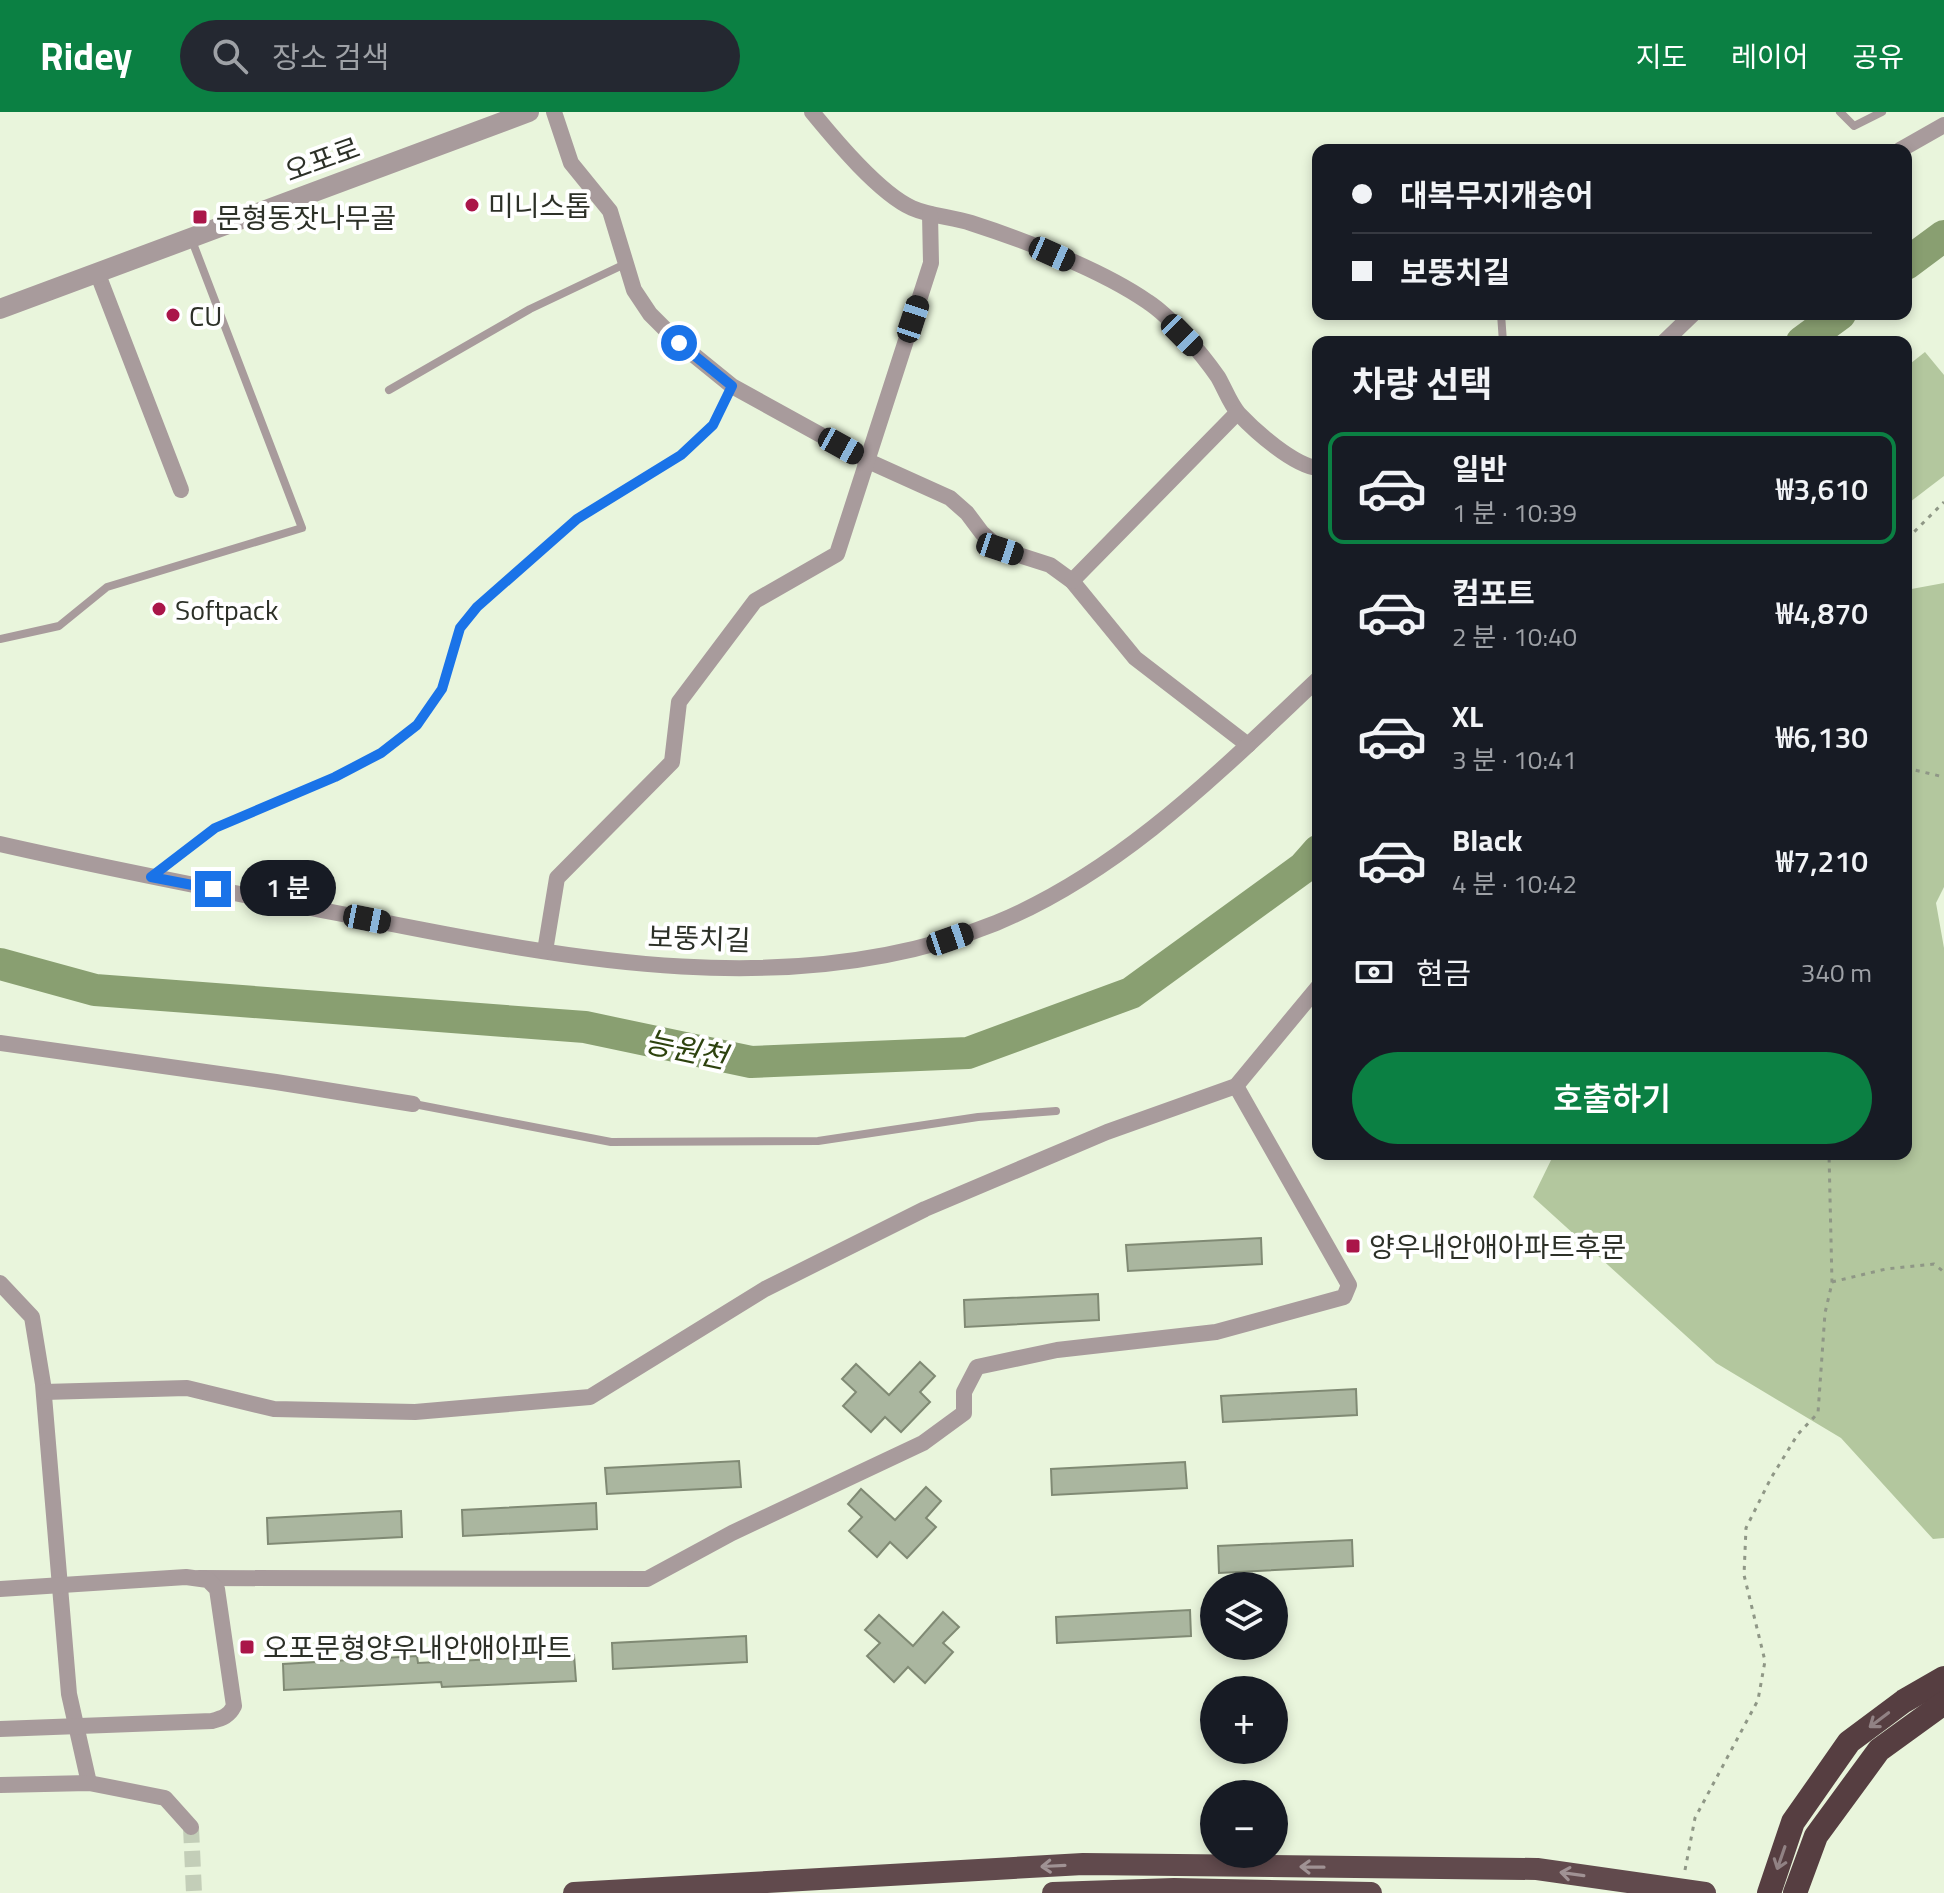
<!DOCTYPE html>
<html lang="ko">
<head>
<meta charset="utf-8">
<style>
  :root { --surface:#171b24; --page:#242831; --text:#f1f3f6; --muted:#9ea1a6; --line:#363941; --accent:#0b8043 }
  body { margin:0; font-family:"Titillium Web","Noto Sans KR",sans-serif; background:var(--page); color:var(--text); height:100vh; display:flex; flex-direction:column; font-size:30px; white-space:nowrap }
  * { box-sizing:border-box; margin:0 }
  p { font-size:26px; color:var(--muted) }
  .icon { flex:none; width:44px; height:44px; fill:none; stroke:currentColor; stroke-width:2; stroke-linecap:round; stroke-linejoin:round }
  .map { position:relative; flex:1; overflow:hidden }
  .drawer { position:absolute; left:1312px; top:224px; width:600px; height:824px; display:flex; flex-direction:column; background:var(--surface); border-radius:16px; box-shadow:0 4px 12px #0003 }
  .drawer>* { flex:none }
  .guide { position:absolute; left:1312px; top:32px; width:600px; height:176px; border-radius:16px; box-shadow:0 4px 12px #0003; display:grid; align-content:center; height:176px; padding:0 40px; background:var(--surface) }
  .fabs { position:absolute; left:1200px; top:1460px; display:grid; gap:16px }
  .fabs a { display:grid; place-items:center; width:88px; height:88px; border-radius:50%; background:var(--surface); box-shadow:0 4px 12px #0003; font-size:40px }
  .end { position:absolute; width:36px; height:36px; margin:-18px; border:10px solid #1a73e8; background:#fff; box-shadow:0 0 0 4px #fff }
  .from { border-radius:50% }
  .bubble { position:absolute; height:56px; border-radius:28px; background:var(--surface); box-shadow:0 4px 12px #0003; font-size:26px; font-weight:600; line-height:56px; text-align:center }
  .car { position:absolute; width:24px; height:48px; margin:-24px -12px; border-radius:10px; box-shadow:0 0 6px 2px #0007; background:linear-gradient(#222 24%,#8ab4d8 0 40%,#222 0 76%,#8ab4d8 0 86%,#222 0) }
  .guide b { display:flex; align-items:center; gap:28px; height:76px; font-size:30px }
  .guide b+b { border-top:2px solid var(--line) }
  .guide i { width:20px; height:20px; background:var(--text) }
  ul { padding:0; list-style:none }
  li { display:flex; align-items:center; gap:24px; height:112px; margin:0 16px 12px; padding:0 24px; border:4px solid transparent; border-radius:16px }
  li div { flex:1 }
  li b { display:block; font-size:30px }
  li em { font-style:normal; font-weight:600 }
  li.on { border-color:var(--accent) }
  li>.icon { width:72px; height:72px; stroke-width:1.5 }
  h2 { padding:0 40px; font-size:36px; line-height:96px }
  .pay { display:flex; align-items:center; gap:20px; height:88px; padding:0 40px; font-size:30px }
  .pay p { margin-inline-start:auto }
  .action { display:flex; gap:16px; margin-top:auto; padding:16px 40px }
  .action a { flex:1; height:92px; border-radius:48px; background:var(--accent); color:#fff; font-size:32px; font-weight:600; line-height:92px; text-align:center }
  header { display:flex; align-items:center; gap:48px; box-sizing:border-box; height:112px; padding:0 40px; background:var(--accent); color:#fff }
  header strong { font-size:38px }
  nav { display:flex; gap:44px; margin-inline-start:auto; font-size:28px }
  .search { width:560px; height:72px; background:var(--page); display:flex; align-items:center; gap:20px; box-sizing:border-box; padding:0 28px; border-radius:44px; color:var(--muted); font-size:30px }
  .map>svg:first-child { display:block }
</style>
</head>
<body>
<header>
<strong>Ridey</strong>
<div class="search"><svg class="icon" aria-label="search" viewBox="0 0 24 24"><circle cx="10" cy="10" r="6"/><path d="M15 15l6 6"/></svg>장소 검색</div>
<nav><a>지도</a><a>레이어</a><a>공유</a></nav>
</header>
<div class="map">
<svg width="1944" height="1781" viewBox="0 0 1944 1781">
  <rect width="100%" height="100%" fill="#e9f5dc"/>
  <!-- green -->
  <g fill="#b3c79e">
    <path d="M 1925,240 L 1944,263 L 1944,364 L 1906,393 L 1906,255 Z"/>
    <path d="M 1944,471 L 1944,775 L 1936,791 L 1944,836 L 1944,1426 L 1933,1427 L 1841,1326 L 1716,1251 L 1533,1085 L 1554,1042 L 1906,1042 L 1906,478 Z"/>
  </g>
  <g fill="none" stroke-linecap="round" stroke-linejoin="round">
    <!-- river -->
    <g stroke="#899f71" stroke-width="32">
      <path d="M 1906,152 L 1944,124"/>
      <path d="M 1802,230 L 1840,202"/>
      <path d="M 0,852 L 95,878 L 585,915 L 751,950 L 968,941 L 1131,881 L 1303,756 L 1318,739"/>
    </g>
  </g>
  <!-- building -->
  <g fill="#aab69f" stroke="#808a74" stroke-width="2">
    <path d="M 1261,1126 L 1262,1152 L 1128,1159 L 1126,1133 Z"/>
    <path d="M 1098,1182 L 1099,1208 L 965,1215 L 964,1188 Z"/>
    <path d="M 920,1250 L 935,1264 L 920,1280 L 930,1290 L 901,1320 L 885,1305 L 871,1320 L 843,1294 L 856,1280 L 842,1267 L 856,1252 L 889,1283 Z"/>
    <path d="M 1356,1277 L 1357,1303 L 1223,1310 L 1221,1284 Z"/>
    <path d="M 739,1349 L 741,1375 L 607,1382 L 605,1356 Z"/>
    <path d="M 1185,1350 L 1187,1376 L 1052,1383 L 1051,1357 Z"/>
    <path d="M 926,1375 L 941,1389 L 926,1406 L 936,1415 L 907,1446 L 890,1430 L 877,1445 L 849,1419 L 862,1405 L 848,1392 L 861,1377 L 895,1408 Z"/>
    <path d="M 596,1391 L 597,1417 L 463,1424 L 462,1398 Z"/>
    <path d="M 401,1399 L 402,1425 L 268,1432 L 267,1406 Z"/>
    <path d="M 1352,1428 L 1353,1454 L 1219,1461 L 1218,1434 Z"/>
    <path d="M 1190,1498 L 1191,1524 L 1057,1531 L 1056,1505 Z"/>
    <path d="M 943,1500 L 959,1515 L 943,1531 L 953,1540 L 925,1571 L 908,1555 L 894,1570 L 867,1544 L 880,1531 L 865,1518 L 879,1503 L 913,1534 Z"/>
    <path d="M 746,1524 L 747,1550 L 613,1557 L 612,1531 Z"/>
    <path d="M 574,1543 L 576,1569 L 442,1575 L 441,1570 L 284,1578 L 283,1552 L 417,1544 L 418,1551 Z"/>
  </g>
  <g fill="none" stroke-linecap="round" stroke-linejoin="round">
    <!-- minor-tunnel -->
    <path stroke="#c3ceb8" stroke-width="16" stroke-dasharray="16 8" stroke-linecap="butt" d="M 191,1715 L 194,1781"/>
    <!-- path -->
    <g stroke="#8f9786" stroke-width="3" stroke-dasharray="4 6" stroke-linecap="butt">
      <path d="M 1906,425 L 1913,421 L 1944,390"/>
      <path d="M 1906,656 L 1944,665"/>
      <path d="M 1832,1170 L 1886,1157 L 1934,1152 L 1944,1160"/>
      <path d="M 1685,1758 L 1695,1706 L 1758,1588 L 1765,1549 L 1744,1463 L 1746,1416 L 1771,1366 L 1798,1322 L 1818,1301 L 1825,1201 L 1832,1171 L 1829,1042"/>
    </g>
    <!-- service -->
    <g stroke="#a89b9c" stroke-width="8">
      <path d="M 1840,0 L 1854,14 L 1882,0"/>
      <path d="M 1501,202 L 1503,230"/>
      <path d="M 389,278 L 530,197 L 625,152"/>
      <path d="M 0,527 L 59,514 L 107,475 L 302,416 L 191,126"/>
      <path d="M 152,765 L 215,716 L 335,665 L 381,641 L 417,613 L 442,577 L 460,516 L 477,495 L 577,407 L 681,343 L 713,313 L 732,274"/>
      <path d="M 414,992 L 611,1030 L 818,1029 L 978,1005 L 1056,999"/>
    </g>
    <!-- minor -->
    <g stroke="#a89b9c" stroke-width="16">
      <path d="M 554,0 L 571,51 L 610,99 L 634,178 L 650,202 L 679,231 L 732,274 L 868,349 L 950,386 L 967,401 L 982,421 L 1000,437 L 1050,453 L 1072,469 L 1135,546 L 1248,633"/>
      <path d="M 812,0 C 835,28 879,81 912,96 C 930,104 952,105 971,111 C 1024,128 1102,158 1148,190 C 1171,205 1202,242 1218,265 C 1225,277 1230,292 1239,302 C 1255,319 1294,354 1318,356"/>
      <path d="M 1900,38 L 1944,13"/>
      <path d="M 97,160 L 181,378"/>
      <path d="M 1664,230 L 1693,202"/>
      <path d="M 1072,469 L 1237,301"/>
      <path d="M 0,732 C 114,758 228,780 342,802 C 554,844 788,895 996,811 C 1122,759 1220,659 1318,567"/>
      <path d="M 545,839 L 557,766 L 672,650 L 679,590 L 755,489 L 837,442 L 931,151 L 930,102"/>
      <path d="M 0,931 L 276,970 L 413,992"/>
      <path d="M 0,1171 L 32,1205 L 43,1272 L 69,1582 L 89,1671"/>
      <path d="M 44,1280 L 187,1276 L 274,1297 L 415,1300 L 590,1285 L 765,1177 L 925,1097 L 1107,1020 L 1236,974 L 1318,875"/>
      <path d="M 199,1466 L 647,1467 L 732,1421 L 923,1331 L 964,1301 L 964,1280 L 977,1255 L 1057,1238 L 1216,1220 L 1344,1185 L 1349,1173 L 1236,974"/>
      <path d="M 0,1477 L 186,1465 L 208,1468 L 217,1477 L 234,1594 C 229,1604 223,1606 212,1609 L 0,1617"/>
      <path d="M 0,1673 L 89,1671 L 165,1686 L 191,1715"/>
    </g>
    <!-- tertiary -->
    <path stroke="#a89b9c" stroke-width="20" d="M 0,197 L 529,0"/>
    <!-- trunk -->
    <g stroke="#614a4d" stroke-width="22">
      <path d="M 574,1781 L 1083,1752 L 1537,1757 L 1705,1781"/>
      <path d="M 1053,1781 L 1174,1777 L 1371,1781"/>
    </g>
    <!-- motorway -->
    <g stroke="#563e41" stroke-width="24">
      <path d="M 1769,1781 L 1793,1710 L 1849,1630 L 1904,1589 L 1944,1566"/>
      <path d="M 1795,1781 L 1816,1724 L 1879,1638 L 1944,1591"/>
    </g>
  </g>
  <!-- one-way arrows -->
  <defs><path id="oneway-shaft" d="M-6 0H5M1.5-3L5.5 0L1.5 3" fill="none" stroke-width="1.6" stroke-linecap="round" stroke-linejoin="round" transform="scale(2)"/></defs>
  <g stroke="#918284">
    <use href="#oneway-shaft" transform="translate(1879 1608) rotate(143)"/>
    <use href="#oneway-shaft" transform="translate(1781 1746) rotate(109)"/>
  </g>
  <g stroke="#a09294">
    <use href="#oneway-shaft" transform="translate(1053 1754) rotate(177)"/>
    <use href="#oneway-shaft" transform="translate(1312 1755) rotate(-179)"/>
    <use href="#oneway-shaft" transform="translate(1572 1762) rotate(-172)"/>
  </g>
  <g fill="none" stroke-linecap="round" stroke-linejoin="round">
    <!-- route -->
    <path stroke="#1a73e8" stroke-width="10" d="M 213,777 L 151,765 L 215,716 L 335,665 L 381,641 L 417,613 L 442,577 L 460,516 L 477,495 L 577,407 L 681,343 L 713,313 L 732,274 L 679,231"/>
  </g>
  <!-- markers -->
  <g fill="#aa1649" stroke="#fff" stroke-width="3">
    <circle cx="472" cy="93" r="8"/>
    <rect x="192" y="97" width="16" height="16" rx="4"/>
    <circle cx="173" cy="203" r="8"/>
    <circle cx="159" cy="497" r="8"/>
    <rect x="1345" y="1126" width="16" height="16" rx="4"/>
    <rect x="239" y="1527" width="16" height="16" rx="4"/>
  </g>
  <g text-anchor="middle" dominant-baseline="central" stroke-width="8" stroke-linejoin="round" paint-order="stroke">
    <!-- street labels -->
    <g font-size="28" fill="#2c3027" stroke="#fff">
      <text transform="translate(322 47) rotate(-20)">오포로</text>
      <text transform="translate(699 826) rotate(2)">보뚱치길</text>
    </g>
    <!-- poi labels -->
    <g font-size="28" fill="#2c3027" stroke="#fff" text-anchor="start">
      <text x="488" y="93">미니스톱</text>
      <text x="216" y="105">문형동잣나무골</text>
      <text x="189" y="203">CU</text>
      <text x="175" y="497">Softpack</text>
      <text x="1369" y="1134">양우내안애아파트후문</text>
      <text x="263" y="1535">오포문형양우내안애아파트</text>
    </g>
    <!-- water labels -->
    <g font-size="30" font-style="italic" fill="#2d420e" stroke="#fff">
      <text transform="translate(686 937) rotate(12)">능원천</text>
    </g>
  </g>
</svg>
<div class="fabs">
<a><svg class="icon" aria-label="layers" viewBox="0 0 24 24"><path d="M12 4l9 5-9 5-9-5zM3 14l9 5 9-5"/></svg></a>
<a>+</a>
<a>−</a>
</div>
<i class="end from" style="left:679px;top:231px"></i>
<i class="end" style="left:213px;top:777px"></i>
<div class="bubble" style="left:240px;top:748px;width:96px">1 분</div>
<i class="car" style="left:1052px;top:142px;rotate:114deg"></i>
<i class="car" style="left:913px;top:207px;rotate:18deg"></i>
<i class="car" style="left:1182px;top:223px;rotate:135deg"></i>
<i class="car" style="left:841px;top:334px;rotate:119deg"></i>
<i class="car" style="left:1000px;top:437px;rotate:108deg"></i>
<i class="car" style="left:367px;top:807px;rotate:101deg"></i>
<i class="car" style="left:950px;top:827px;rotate:71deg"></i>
<div class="guide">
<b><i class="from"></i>대복무지개송어</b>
<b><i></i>보뚱치길</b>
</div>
<section class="drawer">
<h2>차량 선택</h2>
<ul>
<li class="on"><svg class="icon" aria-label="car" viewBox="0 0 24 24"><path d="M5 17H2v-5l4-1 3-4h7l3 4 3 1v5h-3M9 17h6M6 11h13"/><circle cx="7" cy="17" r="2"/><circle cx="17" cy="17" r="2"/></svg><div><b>일반</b><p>1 분 · 10:39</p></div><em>₩3,610</em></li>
<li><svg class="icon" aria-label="car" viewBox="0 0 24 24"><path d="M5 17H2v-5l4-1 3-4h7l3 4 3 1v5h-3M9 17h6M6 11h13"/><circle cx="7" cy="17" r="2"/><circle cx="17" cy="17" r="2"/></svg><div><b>컴포트</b><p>2 분 · 10:40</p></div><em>₩4,870</em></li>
<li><svg class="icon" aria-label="car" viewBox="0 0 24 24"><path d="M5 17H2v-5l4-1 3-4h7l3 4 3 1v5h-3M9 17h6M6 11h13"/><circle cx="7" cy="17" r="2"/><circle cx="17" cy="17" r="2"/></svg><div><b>XL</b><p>3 분 · 10:41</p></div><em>₩6,130</em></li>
<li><svg class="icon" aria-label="car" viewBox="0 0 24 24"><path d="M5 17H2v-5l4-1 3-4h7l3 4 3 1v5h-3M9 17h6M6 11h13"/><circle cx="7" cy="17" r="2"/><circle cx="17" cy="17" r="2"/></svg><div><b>Black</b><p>4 분 · 10:42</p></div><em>₩7,210</em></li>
</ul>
<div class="pay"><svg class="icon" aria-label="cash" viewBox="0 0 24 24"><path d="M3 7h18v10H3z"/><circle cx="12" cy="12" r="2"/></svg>현금<p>340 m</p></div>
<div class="action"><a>호출하기</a></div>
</section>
</div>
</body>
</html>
